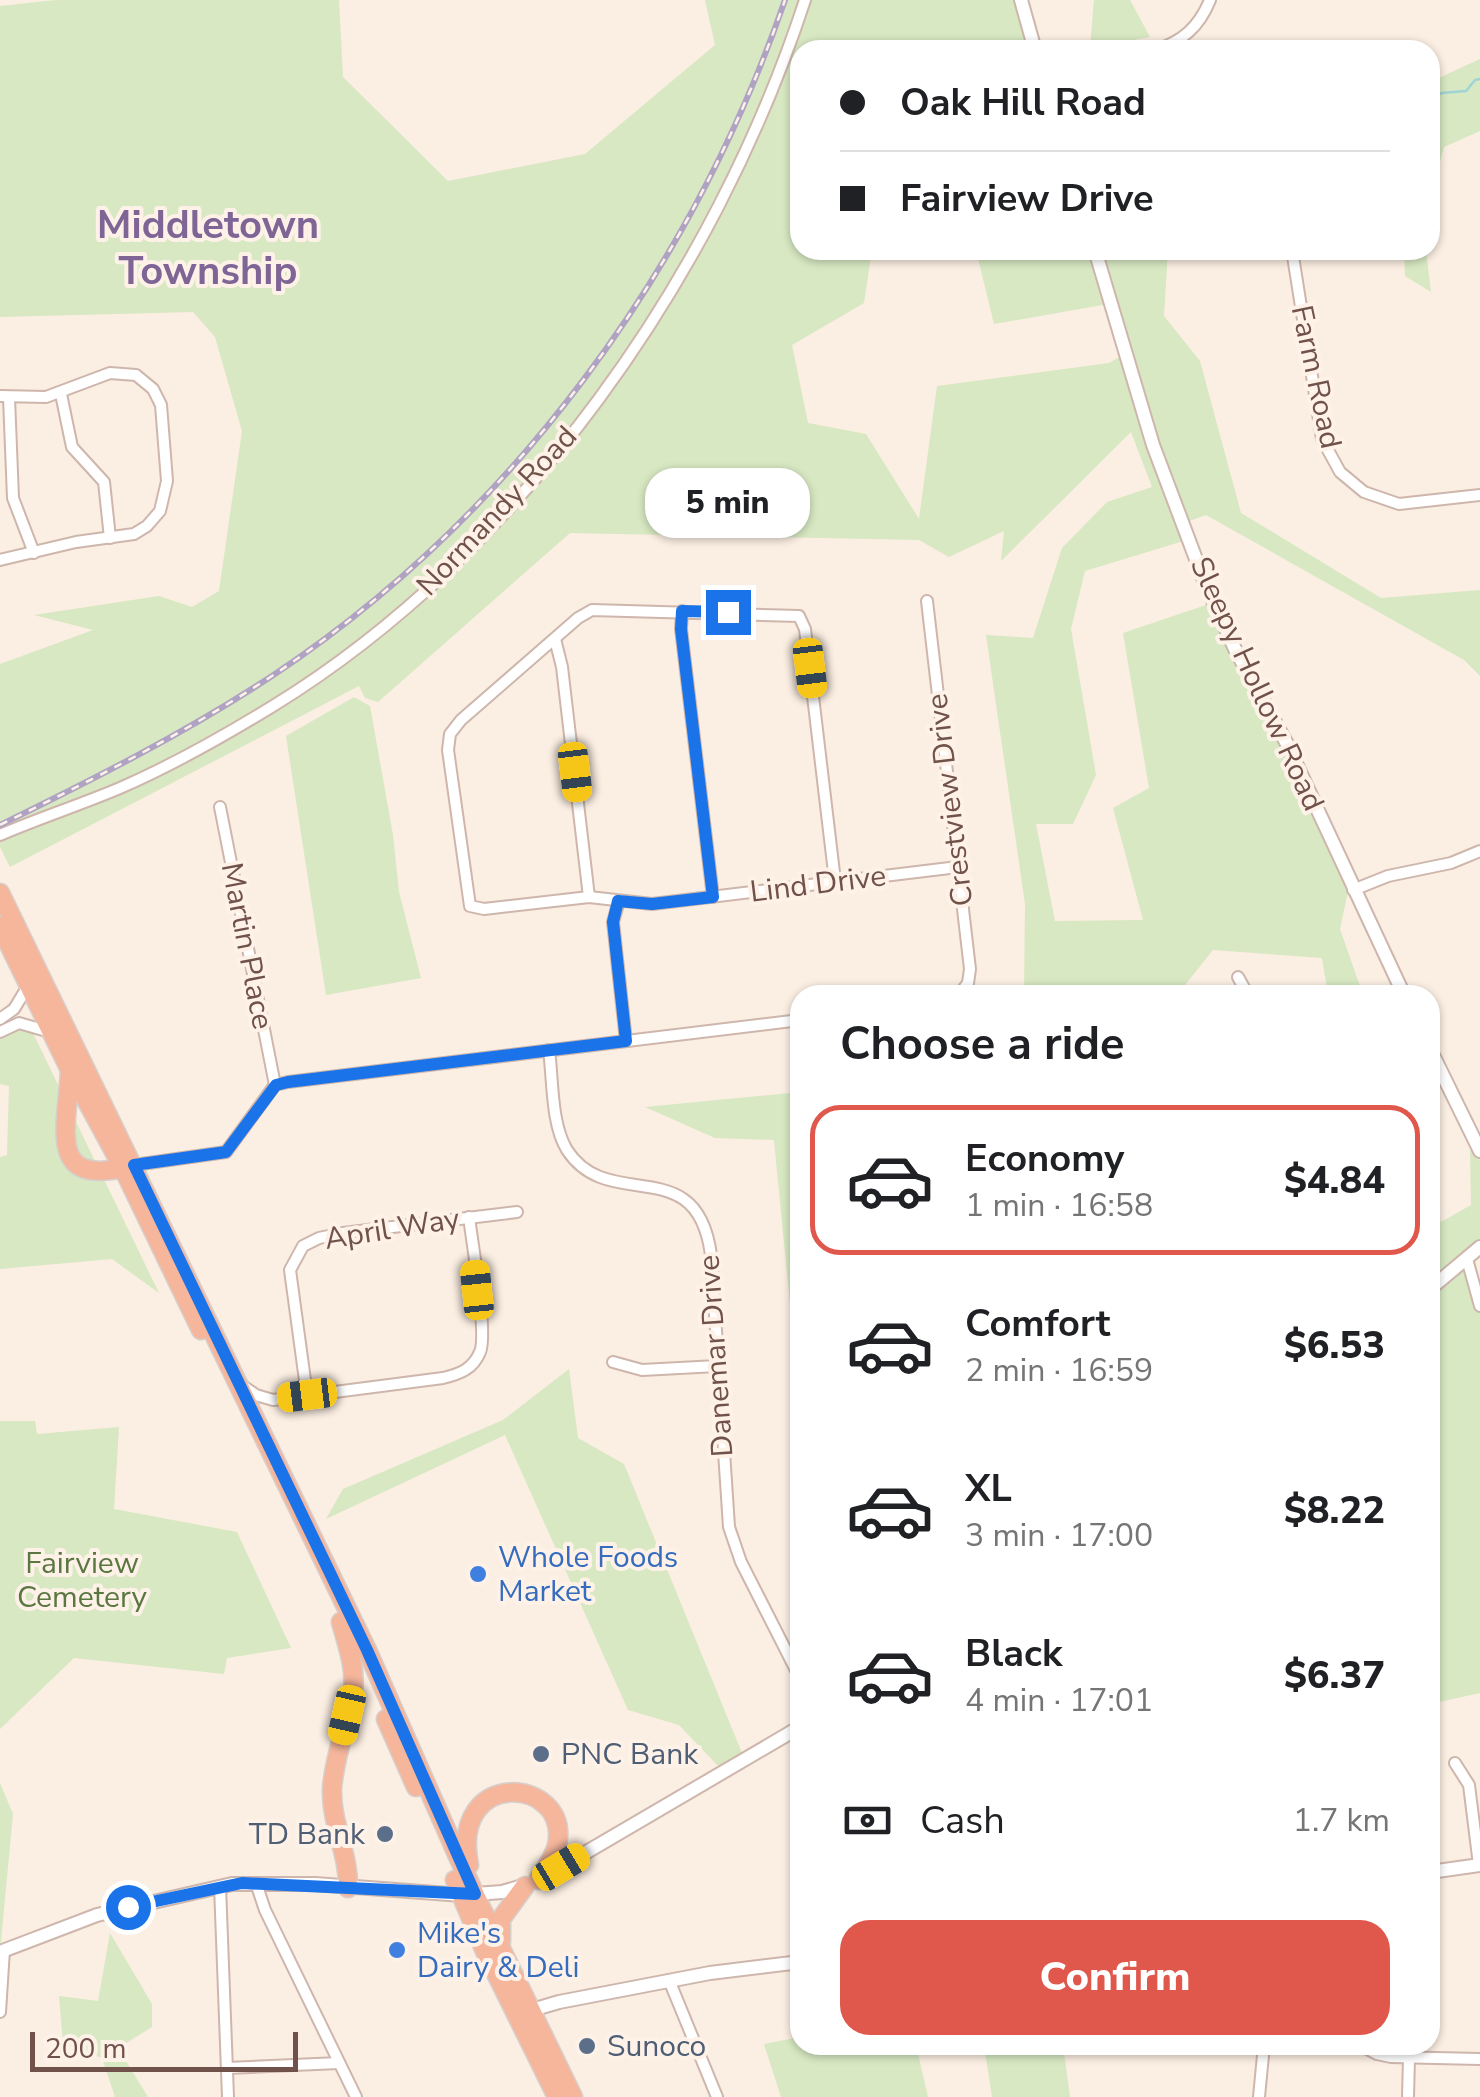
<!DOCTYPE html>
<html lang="en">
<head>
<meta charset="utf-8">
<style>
  :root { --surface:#fff; --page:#f6f6f6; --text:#202124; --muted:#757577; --line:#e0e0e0; --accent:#e0574c }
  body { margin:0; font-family:"Nunito Sans",sans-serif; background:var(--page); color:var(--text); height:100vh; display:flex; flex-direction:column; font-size:38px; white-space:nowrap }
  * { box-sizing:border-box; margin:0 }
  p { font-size:32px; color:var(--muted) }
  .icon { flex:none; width:55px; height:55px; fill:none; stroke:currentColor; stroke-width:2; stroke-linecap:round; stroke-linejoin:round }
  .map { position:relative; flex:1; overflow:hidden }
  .side { position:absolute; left:790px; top:985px; width:650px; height:1070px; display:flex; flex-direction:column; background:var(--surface); border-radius:30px; box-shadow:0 2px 8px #0004 }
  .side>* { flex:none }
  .top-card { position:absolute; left:790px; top:40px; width:650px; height:220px; border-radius:30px; box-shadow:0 2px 8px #0004; display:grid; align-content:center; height:220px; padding:0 50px; background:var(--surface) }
  .scale { position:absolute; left:30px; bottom:25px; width:268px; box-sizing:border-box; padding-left:10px; border:5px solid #71524a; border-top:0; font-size:28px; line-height:35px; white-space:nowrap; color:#71524a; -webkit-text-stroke:8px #fef2e8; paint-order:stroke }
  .end { position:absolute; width:45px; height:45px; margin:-22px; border:12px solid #1a73e8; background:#fff; box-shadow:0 0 0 5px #fff }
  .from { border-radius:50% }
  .bubble { position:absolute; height:70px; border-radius:30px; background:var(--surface); box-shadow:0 2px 8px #0004; font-size:32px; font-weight:800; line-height:70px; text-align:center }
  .car { position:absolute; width:30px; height:60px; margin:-30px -15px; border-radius:12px; box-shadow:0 0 8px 2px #0007; background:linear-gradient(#f5c518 24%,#345 0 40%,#f5c518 0 76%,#345 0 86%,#f5c518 0) }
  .top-card b { display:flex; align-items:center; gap:35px; height:95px; font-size:38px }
  .top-card b+b { border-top:2px solid var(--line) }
  .top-card i { width:25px; height:25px; background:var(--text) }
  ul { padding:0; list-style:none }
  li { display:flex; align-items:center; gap:30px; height:150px; margin:0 20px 15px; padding:0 30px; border:5px solid transparent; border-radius:30px }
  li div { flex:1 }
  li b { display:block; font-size:38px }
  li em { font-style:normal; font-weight:800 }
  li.current { border-color:var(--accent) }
  li>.icon { width:90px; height:90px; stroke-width:1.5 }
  h2 { padding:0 50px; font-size:45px; line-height:120px }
  .pay { display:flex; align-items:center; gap:25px; height:110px; padding:0 50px; font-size:38px }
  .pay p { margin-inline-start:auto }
  .cta { display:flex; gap:20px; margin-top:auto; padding:20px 50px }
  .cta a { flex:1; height:115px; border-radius:30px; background:var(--accent); color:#fff; font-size:40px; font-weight:800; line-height:115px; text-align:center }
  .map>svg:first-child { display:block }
</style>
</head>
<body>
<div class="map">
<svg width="1480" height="2097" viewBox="0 0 1480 2097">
  <rect width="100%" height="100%" fill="#fbeee2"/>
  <!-- green -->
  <g fill="#d7e8c2">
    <path d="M 56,0 L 339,0 L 343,77 L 448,181 L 585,154 L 715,45 L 705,0 L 1022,0 L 1037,50 L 800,50 L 800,250 L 872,250 L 864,303 L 792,345 L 808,423 L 866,434 L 919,519 L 937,386 L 1109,363 L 1123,355 L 1108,304 L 994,324 L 976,250 L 1168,250 L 1164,316 L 1200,361 L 1241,513 L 1381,598 L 1480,590 L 1480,676 L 1464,660 L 1206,515 L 1184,523 L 1190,539 L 1085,571 L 1071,629 L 1096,775 L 1073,824 L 1036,824 L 1055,921 L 1143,920 L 1113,808 L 1149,788 L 1123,633 L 1215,602 L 1350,882 L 1340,929 L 1363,995 L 1328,995 L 1322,958 L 1213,950 L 1177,995 L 1024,995 L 1025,904 L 986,635 L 1033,638 L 1062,548 L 1107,502 L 1152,487 L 1131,432 L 1001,561 L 1004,531 L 949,557 L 919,540 L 570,533 L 378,702 L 365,698 L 359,686 L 10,867 L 0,847 L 0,664 L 93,630 L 34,615 L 159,596 L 192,607 L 219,591 L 242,431 L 215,337 L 193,312 L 0,317 L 0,6 Z"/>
    <path d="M 1094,0 L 1130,0 L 1150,37 L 1090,48 Z"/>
    <path d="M 1480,59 L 1480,131 L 1444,147 L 1430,199 L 1430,82 Z"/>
    <path d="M 1404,250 L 1426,250 L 1431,292 L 1405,276 Z"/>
    <path d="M 354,697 L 370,706 L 393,835 L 399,892 L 421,978 L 326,995 L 286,736 Z"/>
    <path d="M 0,1025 L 30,1027 L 159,1293 L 112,1259 L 0,1269 L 0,1157 L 7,1155 L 9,1086 L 0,1084 Z"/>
    <path d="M 800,1092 L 800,1407 L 774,1140 L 715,1138 L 645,1107 Z"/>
    <path d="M 1470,1150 L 1480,1155 L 1480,1241 L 1473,1250 L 1480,1283 L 1480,1693 L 1430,1704 L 1430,1192 L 1441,1222 L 1471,1205 Z"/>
    <path d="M 569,1369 L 578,1438 L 624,1464 L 744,1758 L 722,1770 L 679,1725 L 628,1710 L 505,1435 L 326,1519 L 343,1489 L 503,1420 Z"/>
    <path d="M 0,1421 L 35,1421 L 37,1434 L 119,1427 L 114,1509 L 237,1532 L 291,1648 L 227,1658 L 224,1674 L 74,1658 L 0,1729 Z"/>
    <path d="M 0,1783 L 13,1814 L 0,1951 Z"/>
    <path d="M 110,1933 L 152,2004 L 152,2027 L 118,2048 L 148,2097 L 115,2097 L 102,2058 L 63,2043 L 59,1996 L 98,2001 Z"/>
    <path d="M 800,2037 L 800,2045 L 916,2045 L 928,2097 L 781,2097 L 764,2044 Z"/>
    <path d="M 984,2045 L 1063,2045 L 1070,2097 L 992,2097 Z"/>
  </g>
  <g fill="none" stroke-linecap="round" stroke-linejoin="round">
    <!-- stream -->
    <path stroke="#9ed4d5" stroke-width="2.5" d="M 1430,99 L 1442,93 L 1466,91 L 1475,80 L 1480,79"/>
    <!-- minor casing -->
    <g stroke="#ceb6ac" stroke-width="14">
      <g id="minor">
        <path d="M 1155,50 C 1182,42 1199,27 1210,0"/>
        <path d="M 1292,250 L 1322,439 L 1340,472 L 1364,492 L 1399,504 L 1480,495"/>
        <path d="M 61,394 L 72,447 L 104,482 L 110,538"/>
        <path d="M 0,396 L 46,397 L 110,373 L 136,375 L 153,389 L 161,405 L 167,481 L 160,511 L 147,526 L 134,534 L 76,542 L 0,560"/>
        <path d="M 9,398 L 13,498 L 34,553"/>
        <path d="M 927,601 L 970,969 L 968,983 L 959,995"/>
        <path d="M 682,611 L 681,629 L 713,897"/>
        <path d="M 555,639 L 562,667 L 589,897"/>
        <path d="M 220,807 L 275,1085"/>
        <path d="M 0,835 C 39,818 80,805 120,788 C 173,765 224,736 273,706 C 523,552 715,276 805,0"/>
        <path d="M 835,881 L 805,629 L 799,616 L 592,610 L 578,618 L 461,720 L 450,734 L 448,750 L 470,906 L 484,909 L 589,897 L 652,904 L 958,867"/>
        <path d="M 1353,890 L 1388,876 L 1451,863 L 1480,851"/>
        <path d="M 619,901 L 613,922 L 626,1041"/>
        <path d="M 1238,977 L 1248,995"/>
        <path d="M 0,1019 L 14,1009 L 28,986"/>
        <path d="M 0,1032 L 19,1023 L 50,1032"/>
        <path d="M 549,1050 C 553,1080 551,1124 567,1150 C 609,1215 697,1149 711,1255 L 729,1527 L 741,1562 L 800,1678"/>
        <path d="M 134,1165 L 226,1152 L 275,1085 L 288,1082 L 800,1020"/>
        <path d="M 1467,1259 L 1480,1306"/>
        <path d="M 613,1362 L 642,1370 L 717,1366"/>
        <path d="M 243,1386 L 256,1395 L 273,1400 L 443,1378 C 460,1374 473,1369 480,1352 C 488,1334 472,1242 469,1217"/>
        <path d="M 307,1395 L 290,1270 L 303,1246 L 319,1238 L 343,1233 L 517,1212"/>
        <path d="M 1455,1763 L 1469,1785 L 1479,1865"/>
        <path d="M 256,1883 L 265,1910 L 356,2097"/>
        <path d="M 220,1886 L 228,2097"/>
        <path d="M 669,1980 L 717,2097"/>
        <path d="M 0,2012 L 4,1950"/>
        <path d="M 1360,2045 L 1377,2054 L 1391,2057 L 1480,2059"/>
        <path d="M 227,2068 L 339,2063"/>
        <path d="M 1259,2097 L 1264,2045"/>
        <path d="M 1408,2097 L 1409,2057"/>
      </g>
    </g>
    <!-- tertiary casing -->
    <g stroke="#ceb6ac" stroke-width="16">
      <g id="tertiary">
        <path d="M 1021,0 L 1035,50"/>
        <path d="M 1095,250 L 1153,445 L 1205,583 L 1235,649 L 1286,742 L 1404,995"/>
        <path d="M 1430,1049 L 1480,1151"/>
        <path d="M 1430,1289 L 1480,1247"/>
        <path d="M 1430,1872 L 1480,1865"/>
        <path d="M 544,1877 L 800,1727"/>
        <path d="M 0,1952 L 97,1915 L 232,1884 L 315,1884 L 462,1895 L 502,1892 L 526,1885"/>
        <path d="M 532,2010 L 559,2002 L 710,1973 L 800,1962"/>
      </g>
    </g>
    <!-- trunk casing -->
    <g stroke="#d7cfcc" stroke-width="21">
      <g id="trunk">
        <path d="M 0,893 L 367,1650 L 475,1895 L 573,2097"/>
        <path d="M 0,926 L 70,1070 L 123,1168 L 201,1330"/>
        <path d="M 70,1071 C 67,1128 46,1189 130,1166"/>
        <path d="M 341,1622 C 347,1644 356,1668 353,1691 C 348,1724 334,1756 332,1789 C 331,1824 349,1854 348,1888"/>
        <path d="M 386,1719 L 416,1787"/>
        <path d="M 469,1865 C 449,1766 571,1777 557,1845 C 554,1858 545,1869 538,1880"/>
        <path d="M 455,1880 L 484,1949 L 557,2097"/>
        <path d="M 501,1942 L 501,1919 L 525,1886"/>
      </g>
    </g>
    <!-- minor -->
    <use href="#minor" stroke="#fff" stroke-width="10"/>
    <!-- tertiary -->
    <use href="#tertiary" stroke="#fff" stroke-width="12"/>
    <!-- trunk -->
    <use href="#trunk" stroke="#f5b69c" stroke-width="18"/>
    <!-- rail casing -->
    <g stroke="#afa2c3" stroke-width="6">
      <path id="rail" d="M 0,825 C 94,779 185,733 272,676 C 512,517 692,270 785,0"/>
    </g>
    <!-- rail -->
    <use href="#rail" stroke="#fef2e8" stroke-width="2.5" stroke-dasharray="8" stroke-linecap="butt"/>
  </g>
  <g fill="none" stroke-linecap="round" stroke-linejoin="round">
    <!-- route -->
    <path stroke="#1a73e8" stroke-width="12" d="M 128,1907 L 242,1883 L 475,1894 L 367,1650 L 134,1165 L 226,1152 L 276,1085 L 288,1082 L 626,1041 L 613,922 L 618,901 L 652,904 L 713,897 L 681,629 L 682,611 L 728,612"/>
  </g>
  <!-- markers -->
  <g fill="#3f7fe0" stroke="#fef2e8" stroke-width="4">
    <circle cx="478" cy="1574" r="10"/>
    <circle cx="397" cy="1950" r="10"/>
  </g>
  <g fill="#5c6f8a" stroke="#fef2e8" stroke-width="4">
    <circle cx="541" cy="1754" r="10"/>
    <circle cx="385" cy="1834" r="10"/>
    <circle cx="587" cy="2046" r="10"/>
  </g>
  <g text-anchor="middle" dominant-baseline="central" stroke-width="8" stroke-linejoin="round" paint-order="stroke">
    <!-- street labels -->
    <g font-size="30" fill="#71524a" stroke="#fef2e8">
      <text transform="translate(1316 377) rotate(78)">Farm Road</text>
      <text transform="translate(497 511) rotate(-47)">Normandy Road</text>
      <text transform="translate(1257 684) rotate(65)">Sleepy Hollow Road</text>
      <text transform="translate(950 800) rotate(-97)">Crestview Drive</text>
      <text transform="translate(818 884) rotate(-7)">Lind Drive</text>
      <text transform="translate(247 946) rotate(79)">Martin Place</text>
      <text transform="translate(392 1229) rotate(-9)">April Way</text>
      <text transform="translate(716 1356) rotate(-94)">Danemar Drive</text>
    </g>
    <!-- shop labels -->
    <g font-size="30" fill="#366cbe" stroke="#fef2e8" text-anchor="start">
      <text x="498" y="1557">Whole Foods<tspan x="498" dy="34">Market</tspan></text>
      <text x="417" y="1933">Mike's<tspan x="417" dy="34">Dairy &amp; Deli</tspan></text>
    </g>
    <!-- park labels -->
    <g font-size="30" fill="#5a7742" stroke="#fef2e8">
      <text x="82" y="1563">Fairview<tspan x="82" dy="34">Cemetery</tspan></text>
    </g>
    <!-- service labels -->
    <g font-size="30" fill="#4e5e75" stroke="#fef2e8" text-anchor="start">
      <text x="561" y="1754">PNC Bank</text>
      <text x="365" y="1834" text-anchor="end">TD Bank</text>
      <text x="607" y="2046">Sunoco</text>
    </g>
    <!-- district labels -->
    <g font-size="40" font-weight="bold" fill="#7e6595" stroke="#fef2e8">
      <text x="208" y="225">Middletown<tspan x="208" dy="46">Township</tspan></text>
    </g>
  </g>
</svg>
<div class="scale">200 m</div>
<i class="end from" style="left:128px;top:1907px"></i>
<i class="end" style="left:728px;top:612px"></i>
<div class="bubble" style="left:645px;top:468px;width:165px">5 min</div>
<i class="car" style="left:810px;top:668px;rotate:173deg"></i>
<i class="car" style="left:575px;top:772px;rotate:173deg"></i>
<i class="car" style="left:477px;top:1290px;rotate:354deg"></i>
<i class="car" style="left:307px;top:1395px;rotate:263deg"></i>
<i class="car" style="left:347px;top:1715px;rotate:193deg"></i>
<i class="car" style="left:561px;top:1867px;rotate:59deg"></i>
<div class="top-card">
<b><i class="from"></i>Oak Hill Road</b>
<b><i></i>Fairview Drive</b>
</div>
<section class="side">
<h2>Choose a ride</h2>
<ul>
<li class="current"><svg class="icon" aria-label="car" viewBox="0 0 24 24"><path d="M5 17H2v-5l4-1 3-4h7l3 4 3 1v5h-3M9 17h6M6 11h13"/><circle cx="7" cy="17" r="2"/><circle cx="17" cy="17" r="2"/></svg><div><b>Economy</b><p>1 min · 16:58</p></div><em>$4.84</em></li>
<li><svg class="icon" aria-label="car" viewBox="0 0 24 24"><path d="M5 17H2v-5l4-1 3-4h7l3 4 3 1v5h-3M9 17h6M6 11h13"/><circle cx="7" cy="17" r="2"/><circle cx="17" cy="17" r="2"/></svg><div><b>Comfort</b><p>2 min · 16:59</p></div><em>$6.53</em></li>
<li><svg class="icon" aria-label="car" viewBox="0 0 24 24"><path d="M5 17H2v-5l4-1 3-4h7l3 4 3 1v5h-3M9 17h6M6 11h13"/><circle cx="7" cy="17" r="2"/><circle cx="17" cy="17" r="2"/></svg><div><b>XL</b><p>3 min · 17:00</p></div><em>$8.22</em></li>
<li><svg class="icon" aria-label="car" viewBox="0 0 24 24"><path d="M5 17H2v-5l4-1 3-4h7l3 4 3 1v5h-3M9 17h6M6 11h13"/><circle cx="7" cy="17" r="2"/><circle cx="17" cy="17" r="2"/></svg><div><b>Black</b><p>4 min · 17:01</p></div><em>$6.37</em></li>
</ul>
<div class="pay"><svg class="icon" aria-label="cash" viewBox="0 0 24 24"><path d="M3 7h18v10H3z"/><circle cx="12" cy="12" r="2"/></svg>Cash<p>1.7 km</p></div>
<div class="cta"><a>Confirm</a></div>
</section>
</div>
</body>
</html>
